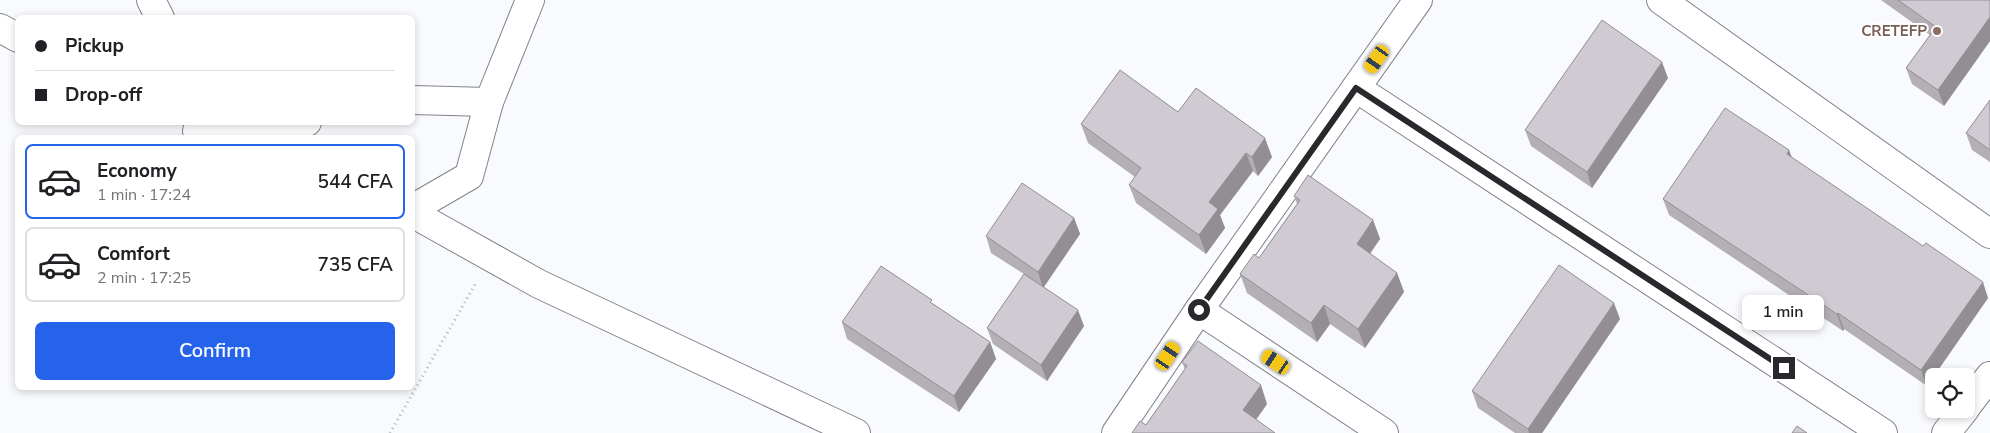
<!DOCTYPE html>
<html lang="en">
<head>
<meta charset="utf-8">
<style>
  :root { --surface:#fff; --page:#f2f2f2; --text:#202124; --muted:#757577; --line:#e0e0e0; --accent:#2563eb }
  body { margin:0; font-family:"Nunito Sans",sans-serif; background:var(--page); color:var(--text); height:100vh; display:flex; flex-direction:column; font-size:19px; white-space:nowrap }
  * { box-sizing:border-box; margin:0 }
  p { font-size:16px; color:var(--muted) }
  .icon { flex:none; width:28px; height:28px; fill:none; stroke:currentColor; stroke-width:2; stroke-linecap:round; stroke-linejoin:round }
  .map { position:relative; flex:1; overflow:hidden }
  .panel { position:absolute; left:15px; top:135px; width:400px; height:255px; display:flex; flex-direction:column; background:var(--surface); border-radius:8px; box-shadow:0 2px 8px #0003 }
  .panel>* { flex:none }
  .top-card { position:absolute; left:15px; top:15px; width:400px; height:110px; border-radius:8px; box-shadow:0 2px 8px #0003; display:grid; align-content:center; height:110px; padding:0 20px; background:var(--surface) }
  .buttons { position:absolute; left:1925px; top:368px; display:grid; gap:10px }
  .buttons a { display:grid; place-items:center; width:50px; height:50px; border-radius:8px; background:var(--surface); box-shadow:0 2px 8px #0003; font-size:25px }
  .end { position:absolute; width:22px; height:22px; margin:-11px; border:6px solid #28292d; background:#fff; box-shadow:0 0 0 2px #fff }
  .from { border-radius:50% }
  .bubble { position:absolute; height:35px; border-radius:8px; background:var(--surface); box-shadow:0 2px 8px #0003; font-size:16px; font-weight:600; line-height:35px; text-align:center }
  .car { position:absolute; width:15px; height:30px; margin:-15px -8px; border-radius:6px; box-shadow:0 0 4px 1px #0007; background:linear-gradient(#f5c518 24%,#345 0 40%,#f5c518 0 76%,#345 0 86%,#f5c518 0) }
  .top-card b { display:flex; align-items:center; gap:18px; height:48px; font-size:19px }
  .top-card b+b { border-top:1px solid var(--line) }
  .top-card i { width:12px; height:12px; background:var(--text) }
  ul { padding:9px 0 0; list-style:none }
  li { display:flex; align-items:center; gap:15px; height:75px; margin:0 10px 8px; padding:0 10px; border:2px solid var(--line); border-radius:8px }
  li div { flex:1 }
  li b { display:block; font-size:19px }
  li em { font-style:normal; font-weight:600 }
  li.on { border-color:var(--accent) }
  li>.icon { width:45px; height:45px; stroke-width:1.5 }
  .button { display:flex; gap:10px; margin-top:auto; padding:10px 20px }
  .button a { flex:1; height:58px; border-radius:8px; background:var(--accent); color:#fff; font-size:20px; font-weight:600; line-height:58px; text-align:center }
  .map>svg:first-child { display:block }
</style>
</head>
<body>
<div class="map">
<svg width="1990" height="433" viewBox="0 0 1990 433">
  <rect width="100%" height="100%" fill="#f9fafe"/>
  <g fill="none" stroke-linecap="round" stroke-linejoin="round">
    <!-- minor casing -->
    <g stroke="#80838b" stroke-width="30">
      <g id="minor">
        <path d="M 151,0 L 160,18"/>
        <path d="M 1661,0 L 1990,234"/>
        <path d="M 0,28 L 18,38"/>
        <path d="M 1356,88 L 1883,433"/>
        <path d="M 412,100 L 489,102 L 530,0"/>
        <path d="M 197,131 L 301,125 L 307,122"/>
        <path d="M 412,209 L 469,176 L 489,102"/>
        <path d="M 412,213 L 539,284 L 856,433"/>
        <path d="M 1199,310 L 1384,433"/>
        <path d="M 1966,407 L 1990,376"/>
        <path d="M 1116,433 L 1199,310 L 1418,0"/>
        <path d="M 1946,433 L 1965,409"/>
      </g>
    </g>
    <!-- path -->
    <path stroke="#b2b3b7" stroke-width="3" stroke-dasharray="1 4" stroke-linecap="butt" d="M 390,433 L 477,281"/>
    <!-- minor -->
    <use href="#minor" stroke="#fff" stroke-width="28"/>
  </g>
  <!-- wall -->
  <g fill="#b3afb5">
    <path d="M 1881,0 L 1990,0 L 1990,41 L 1944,106 L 1912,84 L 1906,68 L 1930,35 Z"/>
    <path d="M 1668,78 L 1592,188 L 1531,146 L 1525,130 Z"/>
    <path d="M 1990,100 L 1990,162 L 1972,150 L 1966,133 Z"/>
    <path d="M 1178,112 L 1272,157 L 1258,176 L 1253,171 L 1220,215 L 1225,228 L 1206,254 L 1136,203 L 1129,185 L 1135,177 L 1088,143 L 1081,124 Z"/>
    <path d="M 1789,150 L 1791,157 L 1988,298 L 1927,386 L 1844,329 L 1843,331 L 1669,215 L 1663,199 Z"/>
    <path d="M 1294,196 L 1373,220 L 1380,239 L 1370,254 L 1397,273 L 1404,292 L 1365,348 L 1330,324 L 1317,342 L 1247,293 L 1240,274 L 1259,258 L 1297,204 Z"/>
    <path d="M 1074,218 L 1080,234 L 1044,287 L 1084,326 L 1047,381 L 993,344 L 987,328 L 1024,274 L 991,253 L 986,236 Z"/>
    <path d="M 933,304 L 990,342 L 996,359 L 959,412 L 847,339 L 842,322 Z"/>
    <path d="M 1620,319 L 1542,433 L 1515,433 L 1478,408 L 1472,391 Z"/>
    <path d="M 1182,362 L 1267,404 L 1256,420 L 1146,425 L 1185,369 Z"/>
  </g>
  <!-- shaded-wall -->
  <g fill="#928e94">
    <path d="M 1990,17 L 1990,41 L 1944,106 L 1938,90 Z"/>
    <path d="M 1662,62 L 1668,78 L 1592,188 L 1587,172 Z"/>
    <path d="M 1265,138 L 1272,157 L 1258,176 L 1252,157 Z"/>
    <path d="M 1789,150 L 1795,166 L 1787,154 Z"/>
    <path d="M 1246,153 L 1253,171 L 1220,215 L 1225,228 L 1206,254 L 1199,235 L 1209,202 Z"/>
    <path d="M 1074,218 L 1080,234 L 1043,288 L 1038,272 Z"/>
    <path d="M 1373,220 L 1380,239 L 1363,263 L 1357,244 Z"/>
    <path d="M 1397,273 L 1404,292 L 1365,348 L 1358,329 Z"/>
    <path d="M 1983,282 L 1988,298 L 1927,386 L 1921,370 Z"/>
    <path d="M 1614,303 L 1620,319 L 1542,433 L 1529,433 L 1528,429 Z"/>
    <path d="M 1324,305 L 1330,324 L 1317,342 L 1311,323 Z"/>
    <path d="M 1078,310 L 1084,326 L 1047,381 L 1041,365 Z"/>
    <path d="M 1838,313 L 1844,329 L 1843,331 L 1837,314 Z"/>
    <path d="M 990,342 L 996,359 L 959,412 L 954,396 Z"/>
    <path d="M 1261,385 L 1267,404 L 1249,429 L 1243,410 Z"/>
  </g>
  <!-- building -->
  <g fill="#d0cbd3" stroke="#928e94">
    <path d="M 1898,0 L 1990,0 L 1990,17 L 1938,90 L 1906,68 L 1936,27 Z"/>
    <path d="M 1602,20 L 1662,62 L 1587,172 L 1525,130 Z"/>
    <path d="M 1120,70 L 1178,112 L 1196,88 L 1265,138 L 1252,157 L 1246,153 L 1209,202 L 1218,209 L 1199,235 L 1129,185 L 1141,168 L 1081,124 Z"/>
    <path d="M 1990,100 L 1990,150 L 1966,133 Z"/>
    <path d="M 1725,108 L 1789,150 L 1787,154 L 1923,246 L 1926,243 L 1983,282 L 1921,370 L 1838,313 L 1837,314 L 1663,199 Z"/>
    <path d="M 1308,175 L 1373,220 L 1357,244 L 1397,273 L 1358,329 L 1324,305 L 1311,323 L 1240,274 L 1254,254 L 1259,258 L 1300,200 L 1294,196 Z"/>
    <path d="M 1022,183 L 1074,218 L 1038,272 L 986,236 Z"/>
    <path d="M 1559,265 L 1614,303 L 1528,429 L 1472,391 Z"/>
    <path d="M 881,266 L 932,300 L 930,302 L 990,342 L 954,396 L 842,322 Z"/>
    <path d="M 1024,274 L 1078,310 L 1041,365 L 987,328 Z"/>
    <path d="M 1198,341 L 1261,385 L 1243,410 L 1275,433 L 1132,433 L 1140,421 L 1146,425 L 1187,366 L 1182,362 Z"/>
    <path d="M 1797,426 L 1807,433 L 1792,433 Z"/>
  </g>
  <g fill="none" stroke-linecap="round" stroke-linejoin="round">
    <!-- route -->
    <path stroke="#28292d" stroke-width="6" d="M 1199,310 L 1356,88 L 1784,368"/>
  </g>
  <!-- markers -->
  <circle fill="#8d6e63" stroke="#fff" stroke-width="2" cx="1937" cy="31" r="5"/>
  <g text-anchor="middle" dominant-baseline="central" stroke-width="4" stroke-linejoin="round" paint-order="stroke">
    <!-- education labels -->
    <g font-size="15" font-weight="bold" fill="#785e54" stroke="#fff" text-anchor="end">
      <text x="1927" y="31">CRETEFP</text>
    </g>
  </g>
</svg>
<div class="buttons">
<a><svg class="icon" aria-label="locate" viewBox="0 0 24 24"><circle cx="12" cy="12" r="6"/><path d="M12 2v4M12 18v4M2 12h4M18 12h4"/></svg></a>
</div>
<i class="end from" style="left:1199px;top:310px"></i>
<i class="end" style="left:1784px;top:368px"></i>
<div class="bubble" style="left:1742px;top:295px;width:82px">1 min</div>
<i class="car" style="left:1377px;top:59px;rotate:215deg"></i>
<i class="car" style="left:1168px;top:356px;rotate:34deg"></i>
<i class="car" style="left:1276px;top:362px;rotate:304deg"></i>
<div class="top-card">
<b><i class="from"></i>Pickup</b>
<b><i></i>Drop-off</b>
</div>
<section class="panel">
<ul>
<li class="on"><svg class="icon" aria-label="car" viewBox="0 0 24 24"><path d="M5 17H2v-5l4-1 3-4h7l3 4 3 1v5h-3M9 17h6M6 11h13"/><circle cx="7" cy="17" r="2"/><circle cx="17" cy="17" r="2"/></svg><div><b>Economy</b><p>1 min · 17:24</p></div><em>544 CFA</em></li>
<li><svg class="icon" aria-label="car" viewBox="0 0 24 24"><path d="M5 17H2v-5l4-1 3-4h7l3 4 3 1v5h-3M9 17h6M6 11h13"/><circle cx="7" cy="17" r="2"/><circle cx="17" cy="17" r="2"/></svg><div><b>Comfort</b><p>2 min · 17:25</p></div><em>735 CFA</em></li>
</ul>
<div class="button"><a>Confirm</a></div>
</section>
</div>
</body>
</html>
